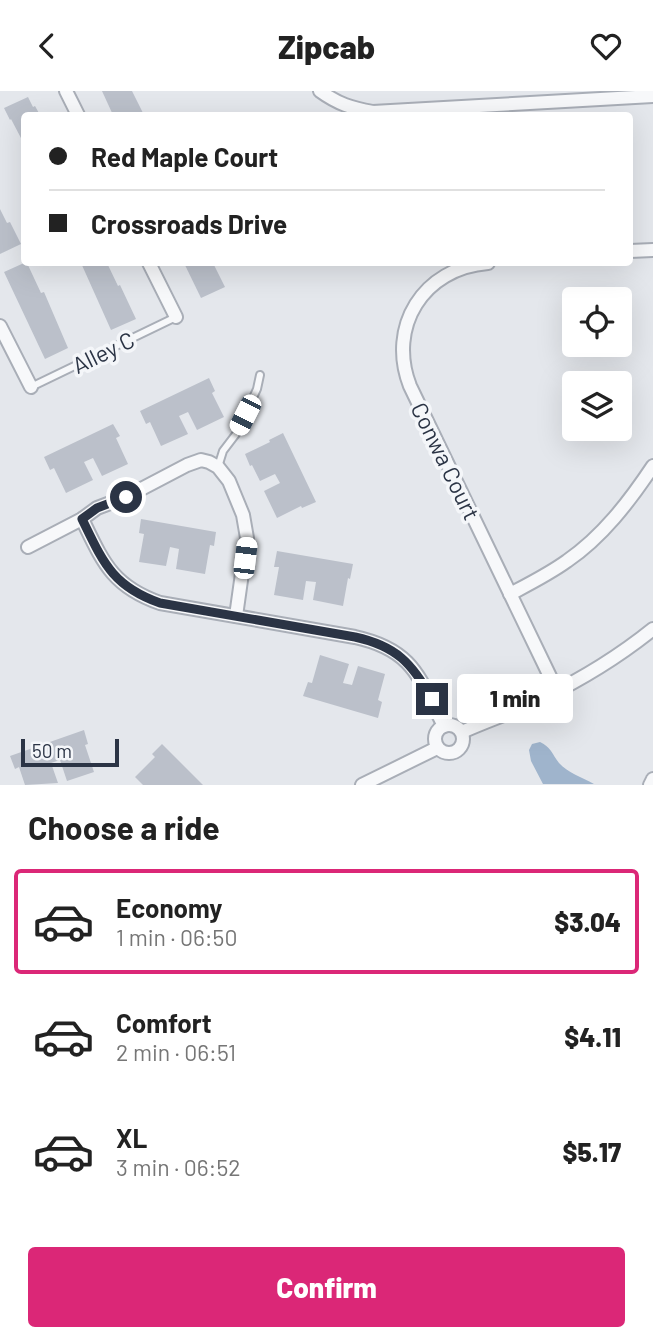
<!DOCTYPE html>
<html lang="en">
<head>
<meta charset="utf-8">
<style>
  :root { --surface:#fff; --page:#f6f6f6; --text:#222; --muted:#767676; --line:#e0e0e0; --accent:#db2777 }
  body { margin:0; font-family:Barlow,sans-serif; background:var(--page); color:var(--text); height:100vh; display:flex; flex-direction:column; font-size:26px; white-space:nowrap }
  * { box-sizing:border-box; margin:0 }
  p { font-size:23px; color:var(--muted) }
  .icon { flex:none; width:38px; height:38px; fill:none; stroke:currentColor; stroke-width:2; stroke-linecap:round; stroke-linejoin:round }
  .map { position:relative; height:694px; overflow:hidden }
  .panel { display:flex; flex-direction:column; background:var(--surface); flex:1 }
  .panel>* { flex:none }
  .banner { position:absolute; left:21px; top:21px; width:612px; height:154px; border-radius:7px; box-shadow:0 7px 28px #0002; display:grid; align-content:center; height:154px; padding:0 28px; background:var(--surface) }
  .buttons { position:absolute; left:562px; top:196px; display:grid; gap:14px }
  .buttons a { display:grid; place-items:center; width:70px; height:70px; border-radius:7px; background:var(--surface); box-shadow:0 7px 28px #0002; font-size:35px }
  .scale { position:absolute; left:21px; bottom:18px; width:98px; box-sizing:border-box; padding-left:7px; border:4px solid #2b3445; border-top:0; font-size:19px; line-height:24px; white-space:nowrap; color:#2b3445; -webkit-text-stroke:5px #f4f6f9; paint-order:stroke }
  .end { position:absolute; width:32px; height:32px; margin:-16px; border:9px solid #2b3445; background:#fff; box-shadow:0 0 0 4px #fff }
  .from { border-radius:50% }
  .bubble { position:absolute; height:49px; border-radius:7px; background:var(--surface); box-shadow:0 7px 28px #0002; font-size:23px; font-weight:800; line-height:49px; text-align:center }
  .car { position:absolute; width:21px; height:42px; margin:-21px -10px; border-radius:9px; box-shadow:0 0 5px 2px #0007; background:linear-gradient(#fff 24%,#345 0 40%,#fff 0 76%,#345 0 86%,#fff 0) }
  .banner b { display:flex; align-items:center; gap:24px; height:66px; font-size:26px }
  .banner b+b { border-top:2px solid var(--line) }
  .banner i { width:18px; height:18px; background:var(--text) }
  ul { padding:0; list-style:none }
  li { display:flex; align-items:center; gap:21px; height:105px; margin:0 14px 10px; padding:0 14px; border:4px solid transparent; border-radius:7px }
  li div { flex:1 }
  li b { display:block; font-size:26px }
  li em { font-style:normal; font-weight:800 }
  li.current { border-color:var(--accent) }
  li>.icon { width:63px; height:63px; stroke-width:1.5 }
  h2 { padding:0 28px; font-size:32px; line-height:84px }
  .action { display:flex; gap:14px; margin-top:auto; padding:14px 28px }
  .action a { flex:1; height:80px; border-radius:7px; background:var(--accent); color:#fff; font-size:28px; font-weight:800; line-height:80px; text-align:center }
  header { display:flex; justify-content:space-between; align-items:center; height:91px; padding:0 28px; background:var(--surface); font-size:32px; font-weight:800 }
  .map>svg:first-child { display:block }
</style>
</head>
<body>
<header><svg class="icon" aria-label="back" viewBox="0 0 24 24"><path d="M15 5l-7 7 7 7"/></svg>Zipcab<svg class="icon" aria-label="heart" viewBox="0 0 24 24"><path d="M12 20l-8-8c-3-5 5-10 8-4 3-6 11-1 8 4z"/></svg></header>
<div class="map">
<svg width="653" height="694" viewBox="0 0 653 694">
  <rect width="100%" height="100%" fill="#e4e7ec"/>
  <!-- water -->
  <path fill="#9fb4cc" d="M 540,651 C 551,656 552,663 559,672 C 568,682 582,686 594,693 L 543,693 L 531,670 L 529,659 L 532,653 Z"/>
  <!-- building -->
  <g fill="#bbc0ca">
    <path d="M 102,0 L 132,0 L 144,24 L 113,24 Z"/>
    <path d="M 28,6 L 33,16 L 35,15 L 40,24 L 24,24 L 24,48 L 22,49 L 11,28 L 10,29 L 4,17 Z"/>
    <path d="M 0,118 L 7,132 L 10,131 L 21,153 L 0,163 Z"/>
    <path d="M 24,172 L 27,172 L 41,202 L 44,201 L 68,257 L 45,268 L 4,181 Z"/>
    <path d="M 81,172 L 107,172 L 118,195 L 120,194 L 136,228 L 111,239 Z"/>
    <path d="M 184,172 L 213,172 L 225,196 L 201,207 Z"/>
    <path d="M 209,287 L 215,300 L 212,302 L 224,326 L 197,339 L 188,321 L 179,325 L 188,343 L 161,355 L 150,331 L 146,333 L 140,320 Z"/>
    <path d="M 113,333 L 120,345 L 116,347 L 128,373 L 102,385 L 93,367 L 84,371 L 93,389 L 66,402 L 54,377 L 50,379 L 44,366 Z"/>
    <path d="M 283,342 L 316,411 L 302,417 L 301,415 L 277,427 L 264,400 L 280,392 L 275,383 L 260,390 L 252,374 L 250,375 L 245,363 L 270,351 L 269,349 Z"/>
    <path d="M 141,428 L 216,441 L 214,455 L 210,454 L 205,483 L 176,478 L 179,458 L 170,456 L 166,475 L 139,471 L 144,443 L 139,442 Z"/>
    <path d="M 277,460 L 353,473 L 350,488 L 348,487 L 343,515 L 313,509 L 316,491 L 306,490 L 303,509 L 274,504 L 279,476 L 274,476 Z"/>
    <path d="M 320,564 L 349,573 L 343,592 L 352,594 L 358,575 L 385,583 L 378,609 L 382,611 L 378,627 L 303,605 L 308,591 L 312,592 Z"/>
    <path d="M 84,639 L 88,653 L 85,654 L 94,681 L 67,690 L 60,669 L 51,672 L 58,692 L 25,694 L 19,676 L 15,678 L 10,665 Z"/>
    <path d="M 162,653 L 203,694 L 143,694 L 135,686 L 155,666 L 152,663 Z"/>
  </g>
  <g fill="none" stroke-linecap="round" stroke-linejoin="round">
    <!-- service casing -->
    <g stroke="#a9aeb7" stroke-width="10">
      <g id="service">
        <path d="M 31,296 L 176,226"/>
        <path d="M 218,376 L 223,360 L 236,343 L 257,298 L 260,284"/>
      </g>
    </g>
    <!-- minor casing -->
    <g stroke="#a9aeb7" stroke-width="16">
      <g id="minor">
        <path d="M 66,0 L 78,24"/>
        <path d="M 320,0 C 338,13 351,17 373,21 L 653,5"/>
        <path d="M 630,160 L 653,159"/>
        <path d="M 149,172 L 176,226"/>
        <path d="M 488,172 C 423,177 387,236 410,295 L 557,600"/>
        <path d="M 0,235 L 31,296"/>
        <path d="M 82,428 C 103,471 112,495 160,512 L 355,546 C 414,559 419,587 444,635"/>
        <path d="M 28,456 L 82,428 L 97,417 L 126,406 L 187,374 L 201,369 L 209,371 L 218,376 L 229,390 L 243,424 L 247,447 L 236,525"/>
        <path d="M 510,503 C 529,493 549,483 567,470 C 602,446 629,411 653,375"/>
        <circle cx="449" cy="648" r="14"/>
        <path d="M 462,641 C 488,629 517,620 543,607 C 584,587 617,567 653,538"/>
        <path d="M 362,694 L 437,657"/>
        <path d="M 650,694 L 653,688"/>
      </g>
    </g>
    <!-- service -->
    <use href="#service" stroke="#f7f8fa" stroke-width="6"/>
    <!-- minor -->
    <use href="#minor" stroke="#f7f8fa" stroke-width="12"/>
  </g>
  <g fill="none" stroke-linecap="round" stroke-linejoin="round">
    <!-- route -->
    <path stroke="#2b3445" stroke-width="9" d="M 126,406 L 97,417 L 82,428 C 103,471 112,495 160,512 L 355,546 C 396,555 412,572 432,608"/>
  </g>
  <g text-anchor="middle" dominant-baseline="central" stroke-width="7" stroke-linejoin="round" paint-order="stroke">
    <!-- street labels -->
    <g font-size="23" fill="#2b3445" stroke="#f4f6f9">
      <text transform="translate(103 261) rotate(-26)">Alley C</text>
      <text transform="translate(446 370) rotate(64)">Conwa Court</text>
    </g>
  </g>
</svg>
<div class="buttons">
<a><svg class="icon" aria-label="locate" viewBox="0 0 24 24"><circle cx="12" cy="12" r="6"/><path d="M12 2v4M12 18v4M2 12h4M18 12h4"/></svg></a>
<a><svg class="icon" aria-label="layers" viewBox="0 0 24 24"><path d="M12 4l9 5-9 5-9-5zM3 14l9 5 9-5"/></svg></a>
</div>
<div class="scale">50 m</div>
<i class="end from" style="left:126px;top:406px"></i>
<i class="end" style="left:432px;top:608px"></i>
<div class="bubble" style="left:457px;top:583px;width:116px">1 min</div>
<i class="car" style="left:245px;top:324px;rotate:207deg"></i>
<i class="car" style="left:245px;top:467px;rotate:7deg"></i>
<div class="banner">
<b><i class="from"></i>Red Maple Court</b>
<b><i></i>Crossroads Drive</b>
</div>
</div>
<section class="panel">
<h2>Choose a ride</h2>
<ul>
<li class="current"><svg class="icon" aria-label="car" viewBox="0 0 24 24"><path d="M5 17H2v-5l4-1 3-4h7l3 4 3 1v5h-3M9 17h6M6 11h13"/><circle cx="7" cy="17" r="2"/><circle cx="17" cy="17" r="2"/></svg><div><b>Economy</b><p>1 min · 06:50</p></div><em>$3.04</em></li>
<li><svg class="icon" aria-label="car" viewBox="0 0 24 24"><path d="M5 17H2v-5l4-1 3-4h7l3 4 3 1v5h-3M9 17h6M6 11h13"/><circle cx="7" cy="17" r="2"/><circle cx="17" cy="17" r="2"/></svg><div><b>Comfort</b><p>2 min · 06:51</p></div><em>$4.11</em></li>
<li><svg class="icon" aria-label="car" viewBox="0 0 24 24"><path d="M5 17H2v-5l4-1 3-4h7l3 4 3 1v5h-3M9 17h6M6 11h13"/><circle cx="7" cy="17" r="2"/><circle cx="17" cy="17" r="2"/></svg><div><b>XL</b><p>3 min · 06:52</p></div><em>$5.17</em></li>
</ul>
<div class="action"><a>Confirm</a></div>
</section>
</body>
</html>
